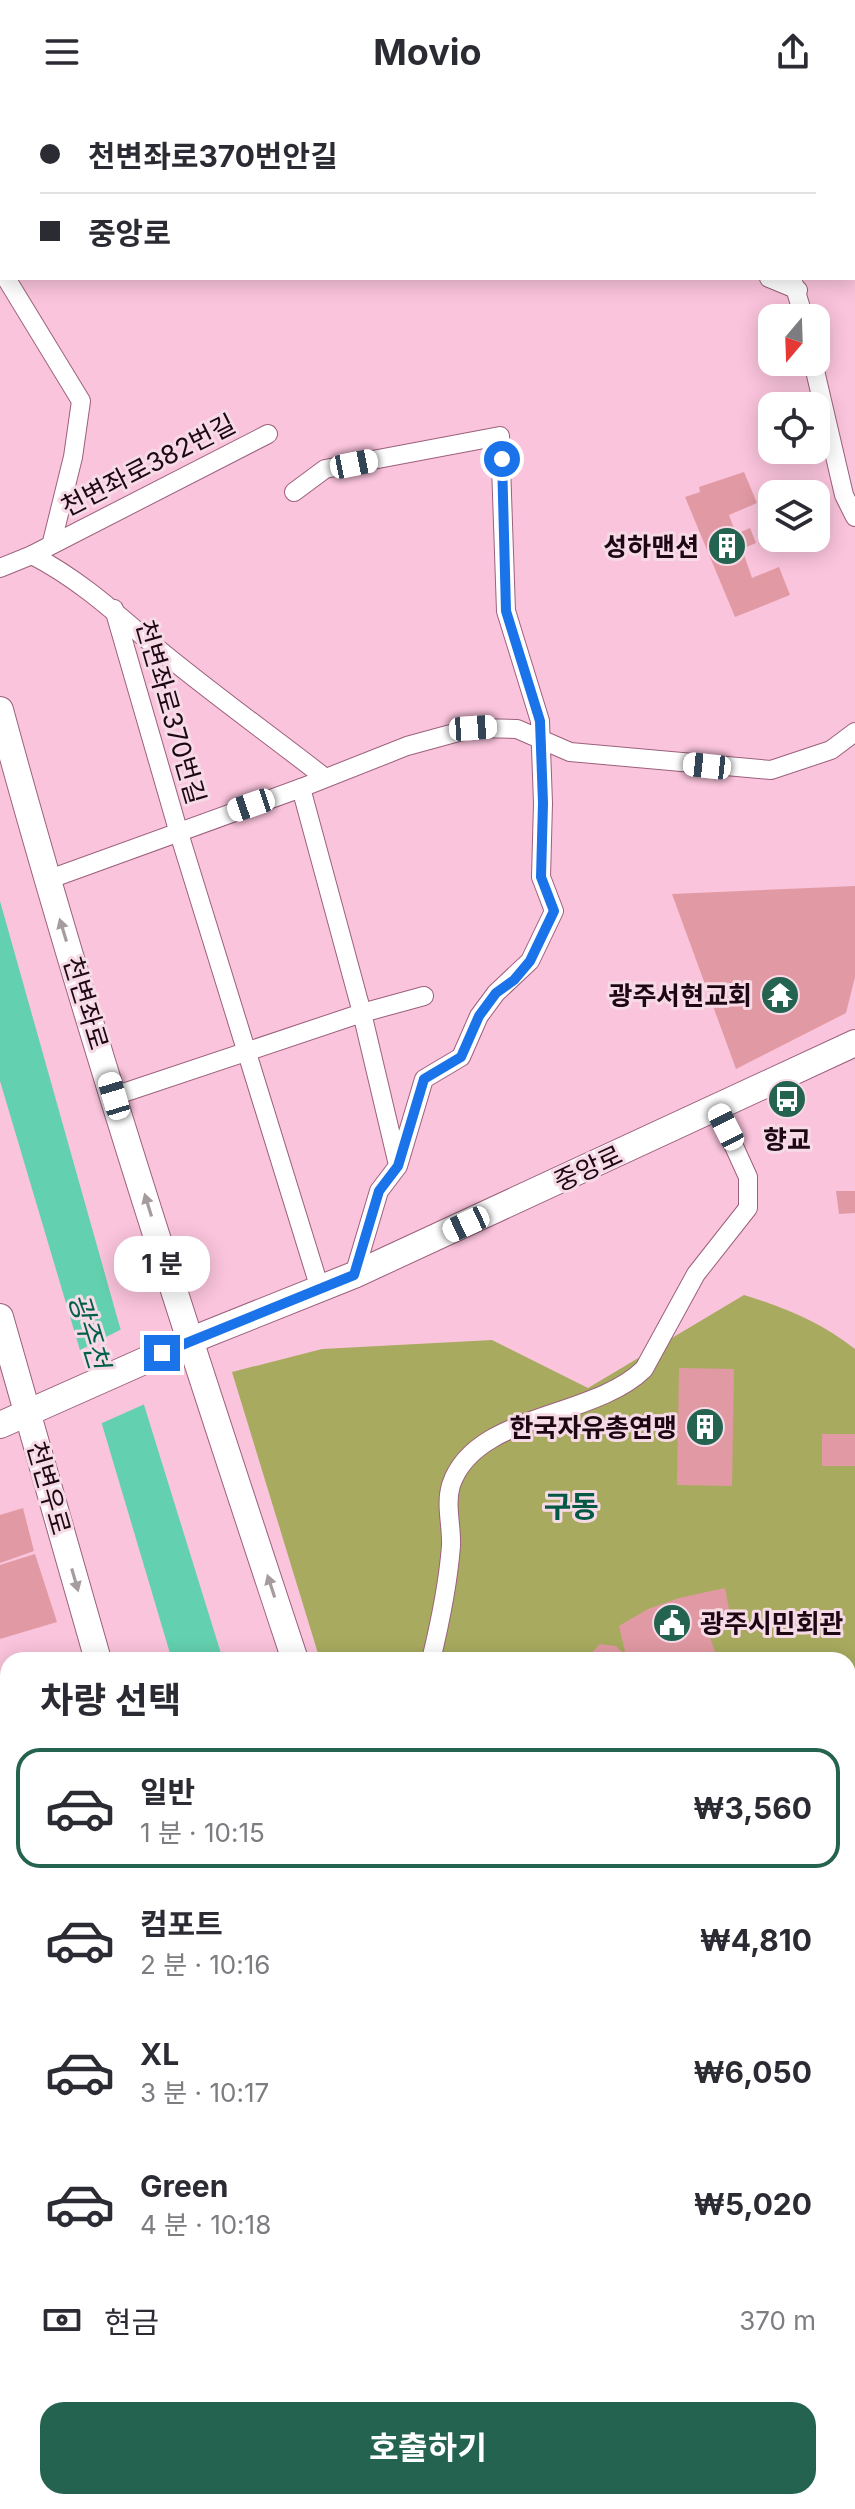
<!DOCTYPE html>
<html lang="ko">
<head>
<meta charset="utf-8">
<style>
  :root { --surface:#fff; --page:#f2f2f3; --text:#2b2b33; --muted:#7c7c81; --line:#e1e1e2; --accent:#236350 }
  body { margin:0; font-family:Inter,"Noto Sans KR",sans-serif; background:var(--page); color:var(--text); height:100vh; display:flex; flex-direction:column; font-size:30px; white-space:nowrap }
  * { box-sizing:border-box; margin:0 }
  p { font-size:26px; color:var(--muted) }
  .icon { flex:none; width:44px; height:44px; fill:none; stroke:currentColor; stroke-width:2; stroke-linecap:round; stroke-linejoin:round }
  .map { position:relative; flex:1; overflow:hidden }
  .details { position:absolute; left:0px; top:1548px; width:856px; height:858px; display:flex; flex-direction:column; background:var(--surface); border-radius:24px 24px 0 0; box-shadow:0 4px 20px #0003 }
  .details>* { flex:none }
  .hud { position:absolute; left:0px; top:0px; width:856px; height:176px; box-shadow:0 4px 20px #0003; display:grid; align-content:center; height:176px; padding:0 40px; background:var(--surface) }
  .needle { width:52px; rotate:199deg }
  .buttons { position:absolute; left:758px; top:200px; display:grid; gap:16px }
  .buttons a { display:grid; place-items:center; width:72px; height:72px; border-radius:16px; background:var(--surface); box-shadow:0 4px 20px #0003; font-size:40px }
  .end { position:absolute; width:36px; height:36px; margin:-18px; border:10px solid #1a73e8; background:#fff; box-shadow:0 0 0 4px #fff }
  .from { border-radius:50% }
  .bubble { position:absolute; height:56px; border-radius:24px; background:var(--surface); box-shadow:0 4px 20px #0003; font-size:26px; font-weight:700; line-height:56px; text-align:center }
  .car { position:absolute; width:24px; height:48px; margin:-24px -12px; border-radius:10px; box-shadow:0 0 6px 2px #0007; background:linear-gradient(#fff 24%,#345 0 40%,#fff 0 76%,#345 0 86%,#fff 0) }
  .hud b { display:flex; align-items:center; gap:28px; height:76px; font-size:30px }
  .hud b+b { border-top:2px solid var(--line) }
  .hud i { width:20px; height:20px; background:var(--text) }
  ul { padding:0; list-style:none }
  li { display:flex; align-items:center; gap:24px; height:120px; margin:0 16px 12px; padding:0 24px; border:4px solid transparent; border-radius:24px }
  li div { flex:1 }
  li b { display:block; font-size:30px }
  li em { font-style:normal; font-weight:700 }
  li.active { border-color:var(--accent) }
  li>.icon { width:72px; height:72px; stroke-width:1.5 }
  h2 { padding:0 40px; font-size:36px; line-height:96px }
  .pay { display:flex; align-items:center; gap:20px; height:88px; padding:0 40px; font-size:30px }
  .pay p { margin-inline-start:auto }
  .cta { display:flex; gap:16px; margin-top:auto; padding:16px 40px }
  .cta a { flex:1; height:92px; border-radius:24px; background:var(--accent); color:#fff; font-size:32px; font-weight:700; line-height:92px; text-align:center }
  header { display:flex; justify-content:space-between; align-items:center; height:104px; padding:0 40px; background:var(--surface); font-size:36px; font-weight:700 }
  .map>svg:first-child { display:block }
</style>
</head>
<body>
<header><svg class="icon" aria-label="menu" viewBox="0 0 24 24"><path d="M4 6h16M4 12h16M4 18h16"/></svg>Movio<svg class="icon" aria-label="share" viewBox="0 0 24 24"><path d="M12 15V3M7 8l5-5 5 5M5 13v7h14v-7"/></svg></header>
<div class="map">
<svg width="855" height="2405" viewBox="0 0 855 2405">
  <rect width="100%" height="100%" fill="#fac4dc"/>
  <!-- green -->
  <g fill="#a8ab5f">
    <path d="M 525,0 L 844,0 L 844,2 Z"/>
    <path d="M 744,1191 C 786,1204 820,1218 855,1245 L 855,1794 L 848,1791 L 848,1556 L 320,1556 L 232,1268 L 322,1245 L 492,1236 L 588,1284 Z"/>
  </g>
  <!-- water -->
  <g fill="#63d1af">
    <path d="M 0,797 L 119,1220 L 223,1556 L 172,1556 L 0,977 Z"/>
    <path d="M 432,2398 L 494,2398 L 497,2405 L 435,2405 Z"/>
  </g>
  <!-- pier -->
  <path fill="#fac4dc" d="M 124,1224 L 147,1299 L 100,1320 L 78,1247 Z"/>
  <!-- building -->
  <g fill="#e19aa3">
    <path d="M 744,368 L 757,399 L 729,411 L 736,430 L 750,424 L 756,439 L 742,445 L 752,474 L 779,463 L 790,491 L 735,513 L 685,393 L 700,388 L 699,383 Z"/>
    <path d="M 855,782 L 855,873 L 846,909 L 736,965 L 672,790 Z"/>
    <path d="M 836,1087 L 855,1087 L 855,1109 L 839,1110 Z"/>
    <path d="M 679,1264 L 734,1265 L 732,1382 L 677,1381 Z"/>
    <rect x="822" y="1330" width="33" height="32"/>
    <path d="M 23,1404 L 34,1447 L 0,1459 L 0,1411 Z"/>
    <path d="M 35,1450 L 57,1518 L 0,1535 L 0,1461 Z"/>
    <path d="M 725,1484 L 731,1516 L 706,1522 L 718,1556 L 591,1556 L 593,1547 L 600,1540 L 616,1542 L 626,1552 L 619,1522 L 648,1505 L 679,1494 Z"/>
    <path d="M 848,1811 L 855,1821 L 855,1871 L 848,1877 Z"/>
    <path d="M 8,1875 L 8,1956 L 0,1959 L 0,1878 Z"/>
    <path d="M 855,1923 L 855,2079 L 848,2076 L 848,1936 Z"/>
  </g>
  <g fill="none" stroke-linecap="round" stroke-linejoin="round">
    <!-- street casing -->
    <g stroke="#9c607c" stroke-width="20">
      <g id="street">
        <path d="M 465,0 L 469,2"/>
        <path d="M 750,0 L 751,2"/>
        <path d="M 0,86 L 2,84"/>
        <path d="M 6,174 L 81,297 L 73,353 L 52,438"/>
        <path d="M 769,174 L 798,186"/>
        <path d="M 792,174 L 804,214"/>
        <path d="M 813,258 L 844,391 L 855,413"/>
        <path d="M 294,388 L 325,365 L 500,332 L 506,507 L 540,617 L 543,699 L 541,773 L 554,807 L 530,857 L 496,889 L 479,912 L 461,953 L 424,975 L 398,1062 L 379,1087 L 354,1171"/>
        <path d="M 32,451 C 75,473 109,503 145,534 C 203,583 265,627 324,673"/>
        <path d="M 0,464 L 32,451 L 268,330"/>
        <path d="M 114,505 L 178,726 L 320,1185"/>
        <path d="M 301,684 L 362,909 L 398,1061"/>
        <path d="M 47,776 L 301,684 L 407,642 L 473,624 L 517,625 L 570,648 L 771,666 L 831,646 L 855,628"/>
        <path d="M 114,992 L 362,909 L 424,892"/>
        <path d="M 431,1556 C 440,1519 448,1480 451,1442 C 452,1422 445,1401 451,1381 C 475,1309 593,1315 644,1265 L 696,1170 L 748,1104 L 748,1073 L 717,1005"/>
        <path d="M 0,1727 L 8,1726"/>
        <path d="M 0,1857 L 8,1854"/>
        <path d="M 848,2124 L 855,2132"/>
        <path d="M 848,2285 L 855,2300"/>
        <path d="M 760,2398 L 763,2405"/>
      </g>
    </g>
    <!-- secondary casing -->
    <g stroke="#9c607c" stroke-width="28">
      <g id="secondary">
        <path d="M 0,606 C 87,926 191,1242 295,1556"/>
        <path d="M 0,1213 L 98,1556"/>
        <path d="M 0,1321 L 189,1237 L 354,1171 L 855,939"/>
        <path d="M 848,2164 L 855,2166"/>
        <path d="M 0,2335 L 8,2331"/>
        <path d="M 353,2398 L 355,2405"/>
        <path d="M 553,2398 L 556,2405"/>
      </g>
    </g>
    <!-- street -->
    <use href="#street" stroke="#fff" stroke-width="18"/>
    <!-- secondary -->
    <use href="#secondary" stroke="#fff" stroke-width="26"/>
  </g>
  <!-- one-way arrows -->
  <defs><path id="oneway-solid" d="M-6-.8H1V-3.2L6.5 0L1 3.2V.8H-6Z" transform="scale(2)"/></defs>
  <g fill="#a59ca0">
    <use href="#oneway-solid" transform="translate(63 826) rotate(-107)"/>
    <use href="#oneway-solid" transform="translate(148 1101) rotate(-107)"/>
    <use href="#oneway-solid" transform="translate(75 1476) rotate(74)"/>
    <use href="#oneway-solid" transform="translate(271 1482) rotate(-108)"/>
  </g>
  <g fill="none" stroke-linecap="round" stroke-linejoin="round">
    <!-- route -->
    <path stroke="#1a73e8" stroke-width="10" d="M 162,1249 L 354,1171 L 379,1087 L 398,1062 L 424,975 L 461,953 L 479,912 L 496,889 L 514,876 L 530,857 L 554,807 L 541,773 L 543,699 L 540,617 L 506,507 L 502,355"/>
  </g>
  <!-- icons -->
  <defs>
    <g id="building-disc" transform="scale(2)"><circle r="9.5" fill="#236350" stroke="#f6dae6"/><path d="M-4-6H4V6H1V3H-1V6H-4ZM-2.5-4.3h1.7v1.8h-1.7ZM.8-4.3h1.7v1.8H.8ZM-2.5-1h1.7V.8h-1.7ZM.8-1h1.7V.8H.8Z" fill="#fff"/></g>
    <g id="temple-disc" transform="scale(2)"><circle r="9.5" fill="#236350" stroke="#f6dae6"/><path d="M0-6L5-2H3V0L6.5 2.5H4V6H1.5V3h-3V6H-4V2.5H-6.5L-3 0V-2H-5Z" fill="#fff"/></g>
    <g id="bus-disc" transform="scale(2)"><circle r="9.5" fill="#236350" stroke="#f6dae6"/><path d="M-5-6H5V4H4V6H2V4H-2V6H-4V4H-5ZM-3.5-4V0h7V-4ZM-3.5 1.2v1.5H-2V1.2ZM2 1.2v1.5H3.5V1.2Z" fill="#fff"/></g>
    <g id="civic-disc" transform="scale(2)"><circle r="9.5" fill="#236350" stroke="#f6dae6"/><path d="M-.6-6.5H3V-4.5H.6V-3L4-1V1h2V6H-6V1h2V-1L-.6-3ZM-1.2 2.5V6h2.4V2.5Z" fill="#fff"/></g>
  </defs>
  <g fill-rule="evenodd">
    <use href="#building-disc" x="727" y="442"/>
    <use href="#temple-disc" x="780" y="891"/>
    <use href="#bus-disc" x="787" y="995"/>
    <use href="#building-disc" x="705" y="1323"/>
    <use href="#civic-disc" x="672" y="1519"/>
  </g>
  <g text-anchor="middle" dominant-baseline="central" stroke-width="6" stroke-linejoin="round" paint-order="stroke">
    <!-- street labels -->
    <g font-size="26" fill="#1d0712" stroke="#f6dae6">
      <text transform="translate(148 361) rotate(-27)">천변좌로382번길</text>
      <text transform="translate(171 608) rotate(74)">천변좌로370번길</text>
      <text transform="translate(86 899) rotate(73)">천변좌로</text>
      <text transform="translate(588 1064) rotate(-25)">중앙로</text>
      <text transform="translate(49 1384) rotate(74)">천변우로</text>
    </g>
    <!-- poi labels -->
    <g font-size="26" font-weight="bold" fill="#1d0712" stroke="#f6dae6" text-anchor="end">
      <text x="699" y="442">성하맨션</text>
      <text x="752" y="891">광주서현교회</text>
      <text x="787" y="1035" text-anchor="middle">향교</text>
      <text x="677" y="1323">한국자유총연맹</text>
      <text x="700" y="1519" text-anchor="start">광주시민회관</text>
    </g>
    <!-- water labels -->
    <g font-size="28" font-style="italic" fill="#005f4a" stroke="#f6dae6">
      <text transform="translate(89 1227) rotate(73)">광주천</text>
    </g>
    <!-- quarter labels -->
    <g font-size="30" font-weight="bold" fill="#025845" stroke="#f6dae6">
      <text x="571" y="1402">구동</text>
    </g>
  </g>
</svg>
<div class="buttons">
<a><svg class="needle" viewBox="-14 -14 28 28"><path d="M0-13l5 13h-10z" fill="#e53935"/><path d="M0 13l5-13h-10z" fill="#7c7c81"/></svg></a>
<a><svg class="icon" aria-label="locate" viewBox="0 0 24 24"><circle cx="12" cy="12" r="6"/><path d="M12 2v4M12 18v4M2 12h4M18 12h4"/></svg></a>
<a><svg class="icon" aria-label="layers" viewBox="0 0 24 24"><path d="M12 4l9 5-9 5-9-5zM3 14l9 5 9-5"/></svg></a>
</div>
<i class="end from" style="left:502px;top:355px"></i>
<i class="end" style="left:162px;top:1249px"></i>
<div class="bubble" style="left:114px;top:1132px;width:96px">1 분</div>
<i class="car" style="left:354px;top:360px;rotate:79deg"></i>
<i class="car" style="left:473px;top:624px;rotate:86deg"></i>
<i class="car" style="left:707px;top:662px;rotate:276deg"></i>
<i class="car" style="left:251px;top:701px;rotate:251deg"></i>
<i class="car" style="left:114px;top:992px;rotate:343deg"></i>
<i class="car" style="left:726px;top:1023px;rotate:333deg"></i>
<i class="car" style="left:466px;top:1120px;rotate:245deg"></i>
<div class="hud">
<b><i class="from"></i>천변좌로370번안길</b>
<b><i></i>중앙로</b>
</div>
<section class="details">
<h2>차량 선택</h2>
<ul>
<li class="active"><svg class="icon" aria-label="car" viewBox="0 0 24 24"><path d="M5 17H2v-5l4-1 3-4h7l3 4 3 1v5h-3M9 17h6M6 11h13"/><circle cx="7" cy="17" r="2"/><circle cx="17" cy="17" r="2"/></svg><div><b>일반</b><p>1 분 · 10:15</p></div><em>₩3,560</em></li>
<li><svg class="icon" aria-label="car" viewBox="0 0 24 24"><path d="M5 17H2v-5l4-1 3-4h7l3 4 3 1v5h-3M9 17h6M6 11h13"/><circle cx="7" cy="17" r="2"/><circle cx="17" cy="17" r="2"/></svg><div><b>컴포트</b><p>2 분 · 10:16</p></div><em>₩4,810</em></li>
<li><svg class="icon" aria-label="car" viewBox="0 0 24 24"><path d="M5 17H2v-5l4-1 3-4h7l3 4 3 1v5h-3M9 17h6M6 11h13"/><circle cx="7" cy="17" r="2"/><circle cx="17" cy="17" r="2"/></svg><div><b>XL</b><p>3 분 · 10:17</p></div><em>₩6,050</em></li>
<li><svg class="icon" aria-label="car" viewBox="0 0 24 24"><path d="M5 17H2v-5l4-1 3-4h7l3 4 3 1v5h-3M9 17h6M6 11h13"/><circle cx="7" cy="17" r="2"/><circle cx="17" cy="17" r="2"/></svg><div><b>Green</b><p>4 분 · 10:18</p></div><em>₩5,020</em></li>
</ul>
<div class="pay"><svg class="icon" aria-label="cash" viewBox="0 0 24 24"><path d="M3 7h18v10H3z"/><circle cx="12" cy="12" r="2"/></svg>현금<p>370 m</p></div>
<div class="cta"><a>호출하기</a></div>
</section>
</div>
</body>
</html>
